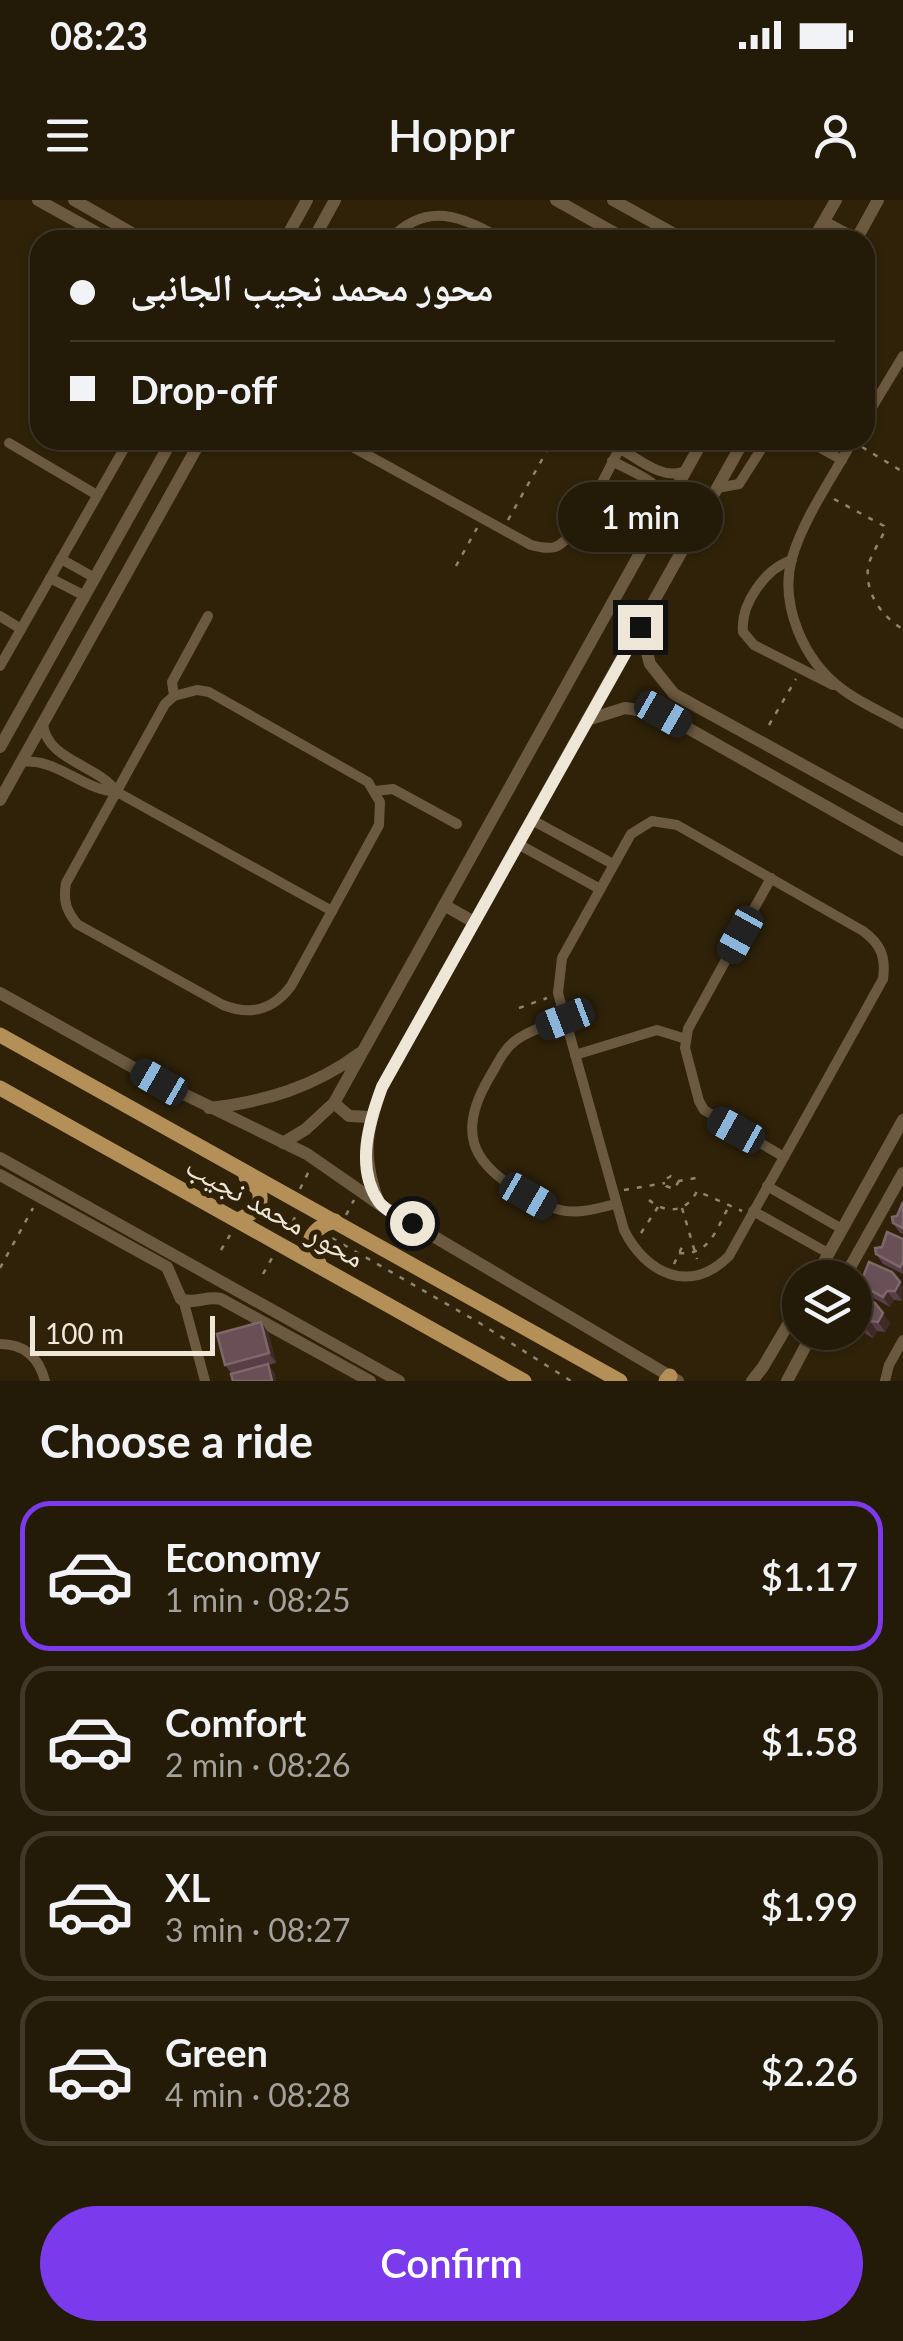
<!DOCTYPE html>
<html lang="en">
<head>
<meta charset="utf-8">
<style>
  :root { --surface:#231a07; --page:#2f2715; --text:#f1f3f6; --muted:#a3a19b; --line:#403828; --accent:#7c3aed }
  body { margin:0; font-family:Lato,"Noto Naskh Arabic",sans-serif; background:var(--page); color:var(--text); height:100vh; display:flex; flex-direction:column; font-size:38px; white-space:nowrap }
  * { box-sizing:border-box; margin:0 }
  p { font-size:32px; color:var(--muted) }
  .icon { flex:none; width:55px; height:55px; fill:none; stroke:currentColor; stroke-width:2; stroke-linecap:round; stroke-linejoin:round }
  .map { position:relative; height:1181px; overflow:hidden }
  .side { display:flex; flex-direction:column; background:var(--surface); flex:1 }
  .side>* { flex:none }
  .banner { position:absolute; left:30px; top:30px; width:845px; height:220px; border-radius:30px; box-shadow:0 2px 8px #0004,0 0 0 2px var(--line); display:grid; align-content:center; height:220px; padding:0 40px; background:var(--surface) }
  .fabs { position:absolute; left:782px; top:1060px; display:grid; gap:20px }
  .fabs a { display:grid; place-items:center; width:90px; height:90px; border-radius:50%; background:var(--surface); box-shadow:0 2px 8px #0004,0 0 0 2px var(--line); font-size:50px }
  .scale { position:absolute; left:30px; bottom:25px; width:185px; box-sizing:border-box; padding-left:10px; border:5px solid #eee6d7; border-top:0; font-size:28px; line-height:35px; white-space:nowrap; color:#eee6d7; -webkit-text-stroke:8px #2f2209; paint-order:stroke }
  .end { position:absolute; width:45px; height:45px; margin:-22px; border:12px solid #eee6d7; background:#111; box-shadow:0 0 0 5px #111 }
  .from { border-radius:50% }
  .bubble { position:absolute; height:70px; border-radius:35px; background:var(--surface); box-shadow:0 2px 8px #0004,0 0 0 2px var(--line); font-size:32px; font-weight:600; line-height:70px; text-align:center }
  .car { position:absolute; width:30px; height:60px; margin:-30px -15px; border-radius:12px; box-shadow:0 0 8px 2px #0007; background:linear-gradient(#222 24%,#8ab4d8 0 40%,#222 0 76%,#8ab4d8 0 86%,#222 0) }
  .banner b { display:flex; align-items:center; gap:35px; height:95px; font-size:38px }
  .banner b+b { border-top:2px solid var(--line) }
  .banner i { width:25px; height:25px; background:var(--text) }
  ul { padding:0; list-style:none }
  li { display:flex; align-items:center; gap:30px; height:150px; margin:0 20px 15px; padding:0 20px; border:5px solid var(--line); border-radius:30px }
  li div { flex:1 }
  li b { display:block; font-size:38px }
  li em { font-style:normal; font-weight:600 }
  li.on { border-color:var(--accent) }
  li>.icon { width:90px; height:90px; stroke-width:1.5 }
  h2 { padding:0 40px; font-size:45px; line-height:120px }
  .cta { display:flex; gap:20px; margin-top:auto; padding:20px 40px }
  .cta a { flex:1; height:115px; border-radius:60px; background:var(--accent); color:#fff; font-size:40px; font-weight:600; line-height:115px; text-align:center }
  .status { display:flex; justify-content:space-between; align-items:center; height:70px; padding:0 50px; background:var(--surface); direction:ltr }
  .status svg { height:28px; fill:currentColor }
  header { display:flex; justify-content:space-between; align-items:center; height:130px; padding:0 40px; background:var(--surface); font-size:45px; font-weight:600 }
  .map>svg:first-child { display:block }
</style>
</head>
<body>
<div class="status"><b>08:23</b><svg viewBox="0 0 49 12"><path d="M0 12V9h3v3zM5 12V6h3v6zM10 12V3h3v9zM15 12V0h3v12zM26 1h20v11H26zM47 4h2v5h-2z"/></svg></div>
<header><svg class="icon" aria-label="menu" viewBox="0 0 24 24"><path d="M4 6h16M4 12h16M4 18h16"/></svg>Hoppr<svg class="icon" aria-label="person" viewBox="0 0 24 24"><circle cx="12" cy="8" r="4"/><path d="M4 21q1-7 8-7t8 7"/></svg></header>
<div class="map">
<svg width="903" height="1181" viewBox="0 0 903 1181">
  <rect width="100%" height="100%" fill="#2f2209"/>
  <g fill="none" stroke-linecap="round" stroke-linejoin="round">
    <!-- path -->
    <g stroke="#8e8470" stroke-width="2.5" stroke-dasharray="5 8" stroke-linecap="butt">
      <path d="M 862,247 L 903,272"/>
      <path d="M 834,299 L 884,326 L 885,330 C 880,342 870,355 868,368 C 865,393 882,417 903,429"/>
      <path d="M 508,320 L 553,240"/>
      <path d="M 456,366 L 477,328"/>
      <path d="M 769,525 L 796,479"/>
      <path d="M 519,808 L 547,798"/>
      <path d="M 679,981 L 674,989 L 666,986 L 666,979 L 671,976 L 679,981 L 696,978"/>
      <path d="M 300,989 L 310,969"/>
      <path d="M 624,990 L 665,983"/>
      <path d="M 649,1000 C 667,1015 687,1012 697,991 L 742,1011"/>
      <path d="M 682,1008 L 697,1059"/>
      <path d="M 346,1015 L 354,1000"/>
      <path d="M 286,1033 L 297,1014"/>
      <path d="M 641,1033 L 658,1007"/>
      <path d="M 332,1038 L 478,1122 L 571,1181"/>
      <path d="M 221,1050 L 230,1035"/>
      <path d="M 679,1053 C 709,1056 716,1030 728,1008"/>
      <path d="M 674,1064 L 682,1047"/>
      <path d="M 0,1068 L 33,1008"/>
      <path d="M 263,1074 L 272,1058"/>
    </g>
    <!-- minor -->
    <g stroke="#6c5a40" stroke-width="10">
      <path d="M 389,40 C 427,0 461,16 504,40"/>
      <path d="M 865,219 L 903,156"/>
      <path d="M 340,240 L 531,345 C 539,347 547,349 555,347 C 578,339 611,263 624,240"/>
      <path d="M 806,240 L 842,260"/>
      <path d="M 853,240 C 833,277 804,317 792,358 C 779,405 804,461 842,489 C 860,503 883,512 903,524"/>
      <path d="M 9,243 L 97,295"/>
      <path d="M 619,248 C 639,259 663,281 685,271"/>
      <path d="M 612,261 C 632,272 662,281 666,305"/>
      <path d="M 717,288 L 739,284 L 767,240"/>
      <path d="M 61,359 L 95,378"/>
      <path d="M 792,360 C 766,368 740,404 743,432 L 754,445 L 833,485"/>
      <path d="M 50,378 L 85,396"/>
      <path d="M 0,416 L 21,429"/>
      <path d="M 0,466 L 129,240"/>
      <path d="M 197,490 L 209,492 L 368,582 L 380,602 L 379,625 L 291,786 C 273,810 251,816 223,805 L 77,724 C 66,710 63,701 66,683 L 165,504 L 174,496 Z"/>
      <path d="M 174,496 L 172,482 L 208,416"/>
      <path d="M 43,524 C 47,561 97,564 117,592 L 332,711"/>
      <path d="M 21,562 C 56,557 82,590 117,592"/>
      <path d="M 375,591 L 393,589 L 457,624"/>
      <path d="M 532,620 L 613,664"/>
      <path d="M 652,621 L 677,625 L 863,731 C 881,744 886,757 883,779 L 729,1056 C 690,1095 646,1074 624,1030 L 558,793 L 562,758 L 631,634 Z"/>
      <path d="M 518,644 L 600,689"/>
      <path d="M 771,678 L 688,829 L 685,848 L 699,901 L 704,910 L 784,957"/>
      <path d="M 565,819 C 549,825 529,830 515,841 C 503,850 497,865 489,878 C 458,931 470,962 521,992 C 561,1015 571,1016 615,1004"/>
      <path d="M 575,855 L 657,830 L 686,839"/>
      <path d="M 767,986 L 842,1029"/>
      <path d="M 753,1011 L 828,1053"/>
      <path d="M 183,1099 L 205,1181"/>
      <path d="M 0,1144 C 25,1144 39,1158 45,1181"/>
      <path d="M 885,1181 L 889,1165 L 903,1140"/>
    </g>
    <!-- tertiary -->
    <g stroke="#6c5a40" stroke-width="12">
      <path d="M 38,0 L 110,40"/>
      <path d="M 74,0 L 144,40"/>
      <path d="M 556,0 L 627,40"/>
      <path d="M 613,0 L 685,40"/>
      <path d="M 824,22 L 856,39"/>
      <path d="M 285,40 L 307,0"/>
      <path d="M 313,40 L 335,0"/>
      <path d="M 813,40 L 836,0"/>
      <path d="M 856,40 L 878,0"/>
      <path d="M 640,428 L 650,464 L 674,494 L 903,620"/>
      <path d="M 587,520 L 625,508 L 663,514 L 903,650"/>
      <path d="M 0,547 L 172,240"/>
      <path d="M 0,600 L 201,240"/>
      <path d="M 444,705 L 474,722"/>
      <path d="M 0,793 L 159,882 L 307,954 L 379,1004 L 678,1181"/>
      <path d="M 334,903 L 349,916 L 371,917"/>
      <path d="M 209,908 C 265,902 314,887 360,853"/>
      <path d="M 283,943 L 306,929 L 334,903 L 703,240"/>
      <path d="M 0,958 L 399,1181"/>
      <path d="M 0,975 L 167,1067 L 181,1099 C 195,1105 206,1095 221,1099 L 370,1181"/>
      <path d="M 379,1004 C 362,958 365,933 382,887 L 744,240"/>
      <path d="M 815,1078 L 903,920"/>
      <path d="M 844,1078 L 903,973"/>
      <path d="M 752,1181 L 763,1167 L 800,1104"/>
      <path d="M 787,1181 L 813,1132"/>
    </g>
    <!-- primary -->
    <g stroke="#b48f57" stroke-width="15">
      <path d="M 0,835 L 620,1181"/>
      <path d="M 0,888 L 524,1181"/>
      <path d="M 238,1020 C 253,1013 264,1008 259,990 L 246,977"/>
      <path d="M 319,1063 C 299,1045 313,1027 335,1021"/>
      <path d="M 666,1181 L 670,1176"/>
    </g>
  </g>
  <!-- wall -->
  <g fill="#583e47">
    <path d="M 903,1002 L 903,1034 L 900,1033 L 893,1023 Z"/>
    <path d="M 903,1039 L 903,1074 L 883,1064 L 876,1054 L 882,1047 Z"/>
    <path d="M 892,1072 L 902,1101 L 894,1100 L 890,1107 L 866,1094 L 859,1084 Z"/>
    <path d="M 855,1094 L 890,1123 L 885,1132 L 877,1131 L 873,1138 L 855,1128 Z"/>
    <path d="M 268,1132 L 276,1163 L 268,1165 L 275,1174 L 232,1174 L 225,1165 Z"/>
  </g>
  <!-- shaded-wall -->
  <g fill="#412b28">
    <path d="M 900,1082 L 903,1087 L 902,1101 L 895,1091 Z"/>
    <path d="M 887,1091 L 894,1100 L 890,1107 L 883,1097 Z"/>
    <path d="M 883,1113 L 890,1123 L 885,1132 L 878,1122 Z"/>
    <path d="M 870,1121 L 877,1131 L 873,1138 L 866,1128 Z"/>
    <path d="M 261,1122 L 268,1132 L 276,1163 L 269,1153 Z"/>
    <path d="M 268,1164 L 275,1174 L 276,1181 L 272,1181 Z"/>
  </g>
  <!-- building -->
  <g fill="#685056" stroke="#7d676a" stroke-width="2.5">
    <path d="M 903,1002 L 903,1028 L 893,1023 L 892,1017 L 897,1016 Z"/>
    <path d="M 887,1032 L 903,1039 L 903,1062 L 900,1067 L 876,1054 L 875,1048 L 882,1047 Z"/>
    <path d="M 869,1062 L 892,1072 L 900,1082 L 895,1091 L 887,1091 L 883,1097 L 859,1084 L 858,1079 L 863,1077 Z"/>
    <path d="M 855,1094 L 875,1103 L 883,1113 L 878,1122 L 870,1121 L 866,1128 L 855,1122 Z"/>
    <path d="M 261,1122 L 269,1153 L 225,1165 L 217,1134 Z"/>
    <path d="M 268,1164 L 272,1181 L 233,1181 L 231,1174 Z"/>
  </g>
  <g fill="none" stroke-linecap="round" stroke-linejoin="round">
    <!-- route -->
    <path stroke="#eee6d7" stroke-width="12" d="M 412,1023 C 402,1018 385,1011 379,1002 C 355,968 369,922 382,887 L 640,427"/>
  </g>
  <g text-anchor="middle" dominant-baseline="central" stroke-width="10" stroke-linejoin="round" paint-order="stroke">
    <!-- street labels -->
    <g font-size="30" fill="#eee6d7" stroke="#2f2209">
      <text transform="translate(276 1010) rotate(29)">محور محمد نجيب</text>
    </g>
  </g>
</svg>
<div class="fabs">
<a><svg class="icon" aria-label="layers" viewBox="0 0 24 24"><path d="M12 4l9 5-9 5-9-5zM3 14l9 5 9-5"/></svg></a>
</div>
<div class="scale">100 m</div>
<i class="end from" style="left:412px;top:1023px"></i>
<i class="end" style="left:640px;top:427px"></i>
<div class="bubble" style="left:558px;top:282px;width:165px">1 min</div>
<i class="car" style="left:663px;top:514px;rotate:120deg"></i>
<i class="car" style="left:740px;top:735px;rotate:209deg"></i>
<i class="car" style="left:565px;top:819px;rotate:249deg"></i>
<i class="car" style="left:159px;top:882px;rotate:300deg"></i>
<i class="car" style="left:736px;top:930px;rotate:299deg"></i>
<i class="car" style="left:528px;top:996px;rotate:120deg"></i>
<div class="banner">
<b><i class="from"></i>محور محمد نجيب الجانبى</b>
<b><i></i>Drop-off</b>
</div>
</div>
<section class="side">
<h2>Choose a ride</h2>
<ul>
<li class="on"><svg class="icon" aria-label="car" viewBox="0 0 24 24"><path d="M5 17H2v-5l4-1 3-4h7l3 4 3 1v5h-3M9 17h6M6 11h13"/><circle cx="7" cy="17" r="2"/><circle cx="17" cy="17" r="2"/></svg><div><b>Economy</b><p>1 min · 08:25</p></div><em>$1.17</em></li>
<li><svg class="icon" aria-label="car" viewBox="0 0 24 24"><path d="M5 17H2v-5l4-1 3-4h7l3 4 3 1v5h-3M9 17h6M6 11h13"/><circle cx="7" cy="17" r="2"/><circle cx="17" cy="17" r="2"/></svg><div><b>Comfort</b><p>2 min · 08:26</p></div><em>$1.58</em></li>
<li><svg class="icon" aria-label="car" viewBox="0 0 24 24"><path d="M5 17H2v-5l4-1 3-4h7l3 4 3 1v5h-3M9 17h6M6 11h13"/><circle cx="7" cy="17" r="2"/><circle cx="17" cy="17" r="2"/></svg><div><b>XL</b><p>3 min · 08:27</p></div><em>$1.99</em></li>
<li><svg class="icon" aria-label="car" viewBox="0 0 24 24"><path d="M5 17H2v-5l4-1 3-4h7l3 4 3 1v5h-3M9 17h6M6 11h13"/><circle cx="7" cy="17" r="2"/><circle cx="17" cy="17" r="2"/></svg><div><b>Green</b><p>4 min · 08:28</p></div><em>$2.26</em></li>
</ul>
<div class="cta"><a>Confirm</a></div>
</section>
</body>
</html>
